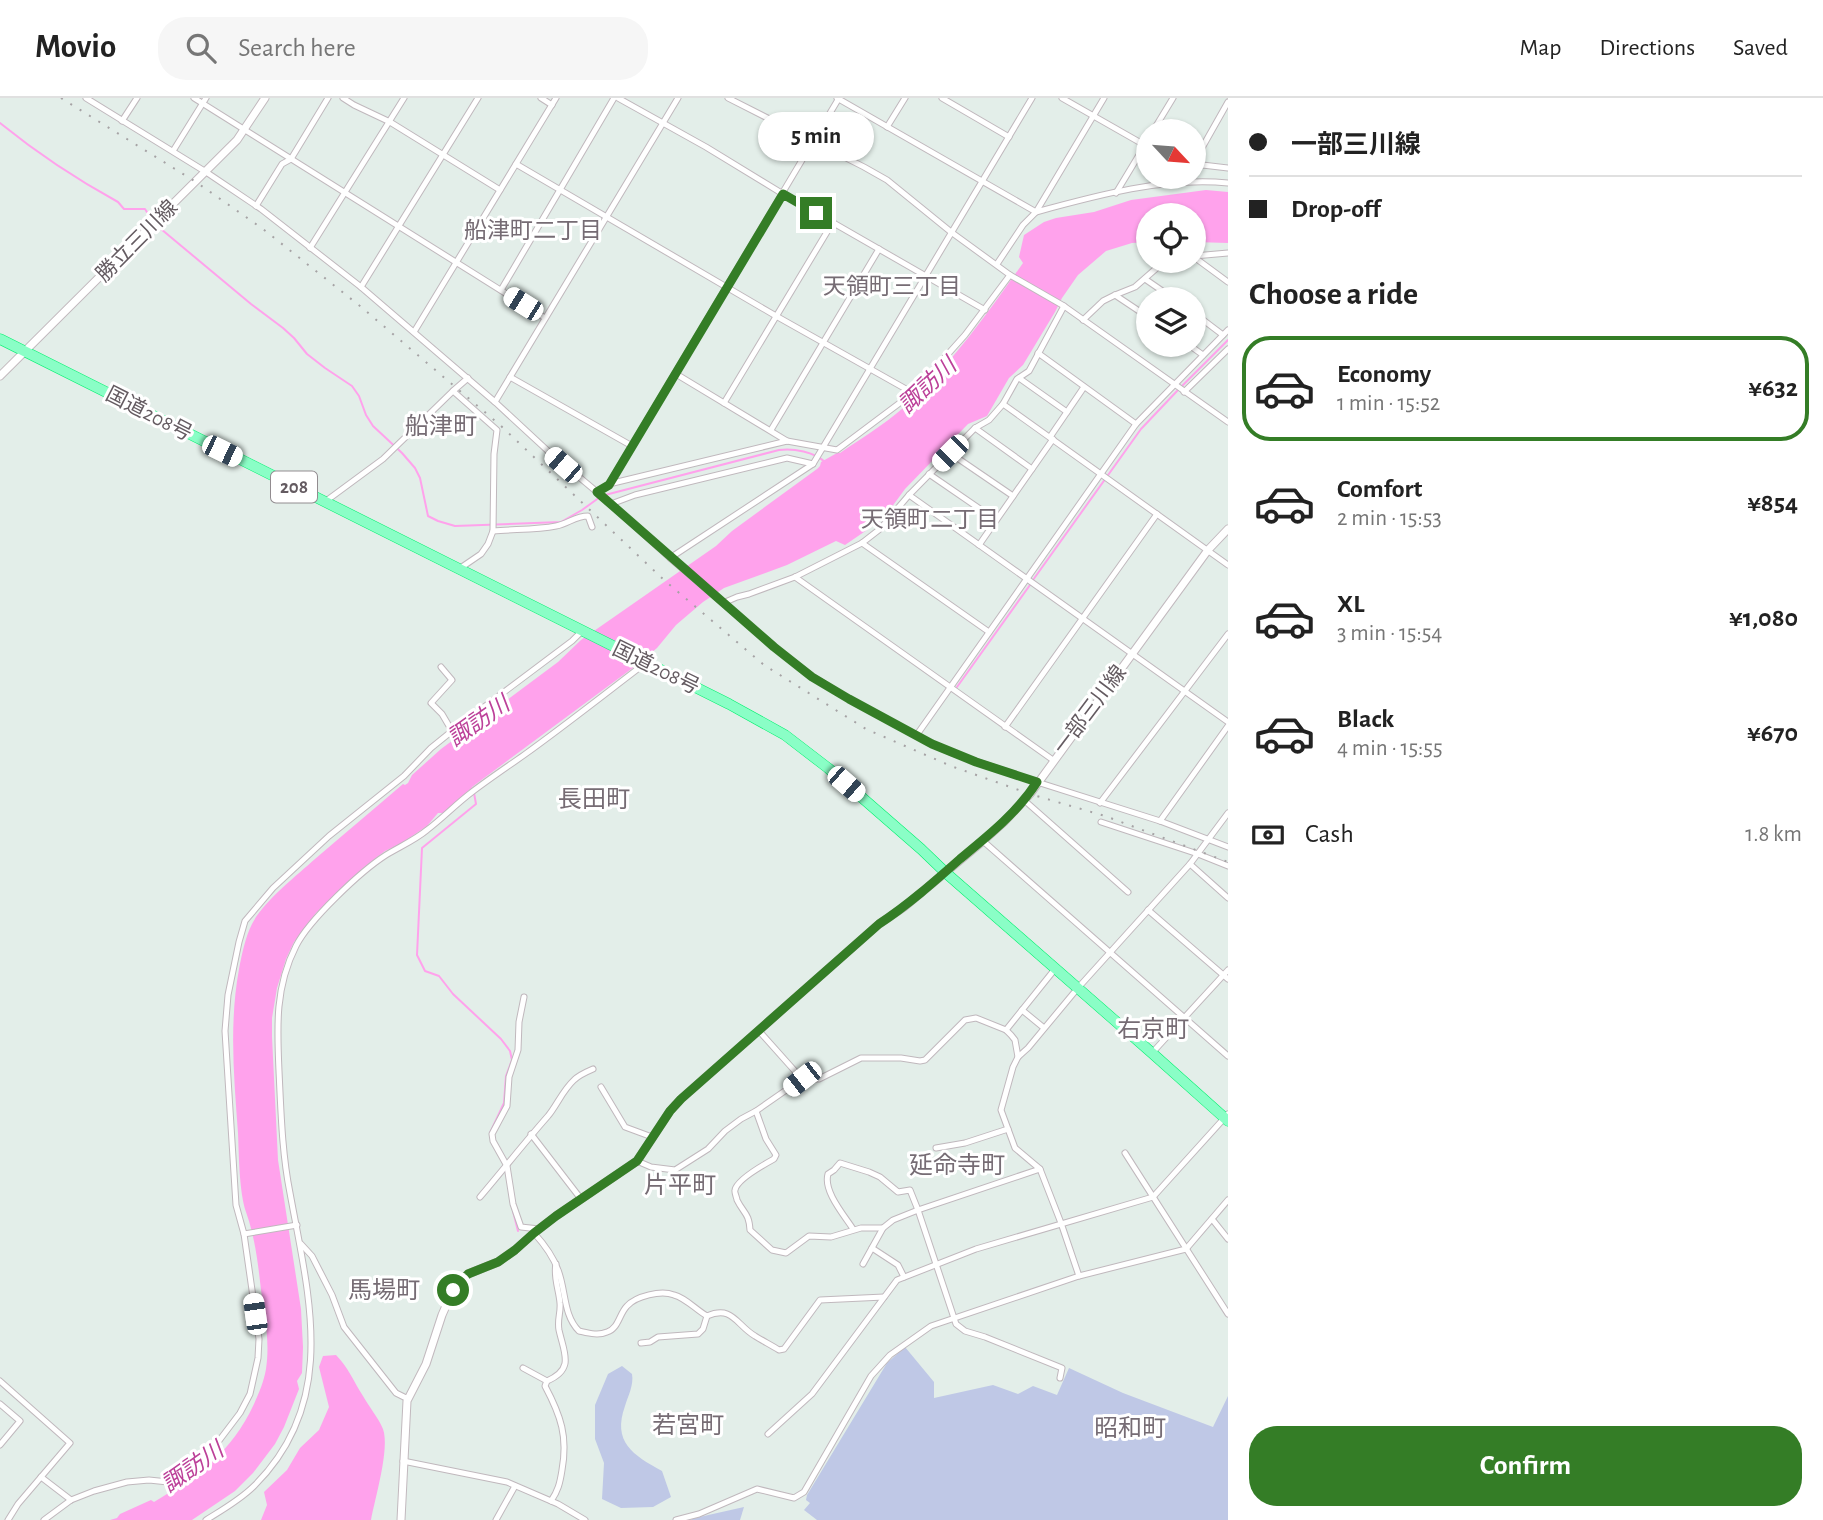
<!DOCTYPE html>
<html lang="en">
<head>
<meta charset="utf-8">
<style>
  :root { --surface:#fff; --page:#f6f6f6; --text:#222; --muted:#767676; --line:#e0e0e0; --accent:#347d26 }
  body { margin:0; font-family:"Alegreya Sans","Noto Sans JP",sans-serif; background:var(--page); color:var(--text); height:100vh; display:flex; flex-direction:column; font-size:26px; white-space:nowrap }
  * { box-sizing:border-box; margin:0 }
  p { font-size:23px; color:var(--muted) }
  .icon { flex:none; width:38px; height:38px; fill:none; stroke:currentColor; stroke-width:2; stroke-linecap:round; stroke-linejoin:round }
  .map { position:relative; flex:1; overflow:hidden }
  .side { display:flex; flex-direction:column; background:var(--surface); width:595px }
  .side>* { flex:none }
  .guide { display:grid; align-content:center; height:154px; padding:0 21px; background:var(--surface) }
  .needle { width:46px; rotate:116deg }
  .controls { position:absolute; left:1136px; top:21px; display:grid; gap:14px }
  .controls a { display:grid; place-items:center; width:70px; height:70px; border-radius:50%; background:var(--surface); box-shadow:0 2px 5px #0004; font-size:35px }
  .end { position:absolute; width:32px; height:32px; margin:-16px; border:9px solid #347d26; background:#fff; box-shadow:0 0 0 4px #fff }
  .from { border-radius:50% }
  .bubble { position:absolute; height:49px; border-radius:24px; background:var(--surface); box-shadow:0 2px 5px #0004; font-size:23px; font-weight:600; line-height:49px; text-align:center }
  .car { position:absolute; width:21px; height:42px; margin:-21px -10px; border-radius:9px; box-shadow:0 0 5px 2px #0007; background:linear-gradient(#fff 24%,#345 0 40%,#fff 0 76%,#345 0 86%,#fff 0) }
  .guide b { display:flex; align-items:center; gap:24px; height:66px; font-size:26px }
  .guide b+b { border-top:2px solid var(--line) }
  .guide i { width:18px; height:18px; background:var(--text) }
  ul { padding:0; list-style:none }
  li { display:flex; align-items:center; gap:21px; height:105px; margin:0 14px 10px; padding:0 7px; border:4px solid transparent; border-radius:28px }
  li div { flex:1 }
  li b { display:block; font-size:26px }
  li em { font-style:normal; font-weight:600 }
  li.selected { border-color:var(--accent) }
  li>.icon { width:63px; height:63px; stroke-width:1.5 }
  h2 { padding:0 21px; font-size:32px; line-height:84px }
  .pay { display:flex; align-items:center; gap:18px; height:77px; padding:0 21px; font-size:26px }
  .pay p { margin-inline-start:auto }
  .cta { display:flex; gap:14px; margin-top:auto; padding:14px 21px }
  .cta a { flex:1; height:80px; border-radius:28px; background:var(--accent); color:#fff; font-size:28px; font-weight:600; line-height:80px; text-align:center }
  header { display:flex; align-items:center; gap:42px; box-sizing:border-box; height:98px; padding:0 35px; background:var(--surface); border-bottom:2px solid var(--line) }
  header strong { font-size:33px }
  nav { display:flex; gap:38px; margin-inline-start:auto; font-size:24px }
  .search { width:490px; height:63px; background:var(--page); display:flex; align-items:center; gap:18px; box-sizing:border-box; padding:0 24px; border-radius:28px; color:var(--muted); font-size:26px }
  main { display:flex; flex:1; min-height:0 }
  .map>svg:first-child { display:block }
</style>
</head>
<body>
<header>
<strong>Movio</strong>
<div class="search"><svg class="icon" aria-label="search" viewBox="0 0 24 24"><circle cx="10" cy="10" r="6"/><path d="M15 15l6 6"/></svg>Search here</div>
<nav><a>Map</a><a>Directions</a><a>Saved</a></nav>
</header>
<main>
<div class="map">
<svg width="1228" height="1422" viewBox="0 0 1228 1422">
  <rect width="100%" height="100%" fill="#e3eee9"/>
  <!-- green -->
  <g fill="#bfc8e6">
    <path d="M 905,1249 L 934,1284 L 934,1300 L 993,1287 L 1018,1296 L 1033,1288 L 1057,1297 L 1069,1270 L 1123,1295 L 1213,1329 L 1228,1298 L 1228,1422 L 817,1422 L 804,1412 L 810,1405 L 806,1402 L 807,1397 L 887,1265 Z"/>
    <path d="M 622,1268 L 632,1276 C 634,1287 628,1298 625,1308 C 612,1344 633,1357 662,1373 L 671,1399 L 653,1409 L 621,1410 L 602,1401 L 604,1365 L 595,1341 L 595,1307 L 608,1276 Z"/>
    <path d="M 744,1409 L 740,1422 L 690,1422 L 695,1420 Z"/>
  </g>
  <!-- water -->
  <g fill="#ffa2ec">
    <path d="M 1206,92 L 1228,94 L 1228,145 L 1194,144 L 1194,117 L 1148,117 L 1148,144 L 1132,145 L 1106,153 L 1078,177 L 1062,200 L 1055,214 L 1023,267 L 1009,280 L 987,318 L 968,326 L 905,391 L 883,421 L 845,447 L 836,443 L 787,467 L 724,490 L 703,504 L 676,527 L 657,550 L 634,569 L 472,689 L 471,692 L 469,692 L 444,715 L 438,715 L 427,728 L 402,745 L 385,753 L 363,770 L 316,815 L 294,844 L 286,861 L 277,890 L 272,920 L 272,939 L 278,1062 L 301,1211 L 303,1249 L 302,1275 L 297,1283 L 299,1291 L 284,1329 L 275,1346 L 253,1375 L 235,1393 L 192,1422 L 110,1422 L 117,1420 L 120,1416 L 151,1402 L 154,1404 C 199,1377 231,1355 254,1306 C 259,1295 264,1283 266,1271 C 270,1245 265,1218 261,1192 C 258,1165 255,1139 246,1114 C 239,1093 239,1057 238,1035 C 234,980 229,926 239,871 C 242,856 245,840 252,826 C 263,804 296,778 315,761 C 344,736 374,711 403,686 L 405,687 L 408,685 L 412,677 L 441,651 L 558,564 L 581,542 L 716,448 L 732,433 L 817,371 L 820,368 L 821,364 L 837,355 L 840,355 C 865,338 893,321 914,300 C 956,260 990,212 1023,165 L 1019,159 L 1024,137 L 1044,124 L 1056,120 L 1094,114 L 1131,102 Z"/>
    <path d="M 336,1257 C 348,1269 354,1284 363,1298 C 369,1309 378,1319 383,1331 C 390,1351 375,1400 371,1422 L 261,1422 L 267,1407 L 264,1394 L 287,1372 L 300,1350 L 319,1332 L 329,1309 L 319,1269 L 323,1258 Z"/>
  </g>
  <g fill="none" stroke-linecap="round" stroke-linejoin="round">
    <!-- stream -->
    <g stroke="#ffa2ec" stroke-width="2">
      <path d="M 0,25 C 37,55 76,81 118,104 L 124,111 L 145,111 L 152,122"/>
      <path d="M 155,126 L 251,206 L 283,230 L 294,240 L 307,256 L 325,270 L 352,288 L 359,298 L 366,317 L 373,328 L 402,355 L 415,370 L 420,380 L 428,418 L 438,423 L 455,428 L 561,424 L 582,412 L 600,399"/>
      <path d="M 1182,288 L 1228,242"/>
      <path d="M 605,397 L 779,352 C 794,350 814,354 825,364"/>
      <path d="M 1033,482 L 1141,331 L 1178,292"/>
      <path d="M 957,589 L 1030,487"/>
      <path d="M 474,695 L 476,706 L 422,750 L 417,857 L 425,873 L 439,878 L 453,896 L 501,941 L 510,953 L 512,962 L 506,978 L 504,1005 L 490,1035"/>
      <path d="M 513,1113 L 518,1133"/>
    </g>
    <!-- street casing -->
    <g stroke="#c0b8bd" stroke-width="7">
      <g id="street">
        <path d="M 86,0 L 206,74 L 261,111 L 361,189 L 495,304 L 548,353 L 597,394 L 670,460 L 774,549 L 812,578 L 849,601 L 932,646 L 952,655 L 1037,684 L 1160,723 L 1228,749"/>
        <path d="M 194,0 L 545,220"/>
        <path d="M 343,0 L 354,7 L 390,24 L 500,92"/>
        <path d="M 541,0 L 552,7"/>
        <path d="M 618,0 L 706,49 L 783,96 L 985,212"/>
        <path d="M 728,0 L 864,69 L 887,82 L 951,134 L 1010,177 L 1064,208 L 1228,324"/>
        <path d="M 837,0 L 1036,114 C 1098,97 1164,79 1228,85"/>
        <path d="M 942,0 L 1009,39"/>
        <path d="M 1062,0 L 1148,49"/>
        <path d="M 122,23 L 137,0"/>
        <path d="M 887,29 L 905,0"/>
        <path d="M 1153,33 L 1173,0"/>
        <path d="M 173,53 L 206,0"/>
        <path d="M 1194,64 L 1228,4"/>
        <path d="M 516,66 L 776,218 L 913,295"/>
        <path d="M 1194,66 L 1228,70"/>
        <path d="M 1116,95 L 1148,42"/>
        <path d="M 256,108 L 282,66 L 291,61 L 328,0"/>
        <path d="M 310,150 L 404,0"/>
        <path d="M 1194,158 L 1228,155"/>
        <path d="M 1194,159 L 1228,184"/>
        <path d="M 997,166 L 1023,127 L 1036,114 L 1104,0"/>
        <path d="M 1145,181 L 1174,201"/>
        <path d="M 361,189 L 478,0"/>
        <path d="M 501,192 L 614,0"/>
        <path d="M 1115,197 L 1148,219"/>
        <path d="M 1194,215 L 1223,237"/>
        <path d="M 1083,222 L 1103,203 L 1115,197 L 1135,189 L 1159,168 L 1176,163"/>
        <path d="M 414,234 L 556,0"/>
        <path d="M 1189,247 L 1203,257"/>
        <path d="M 1038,255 L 1136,326"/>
        <path d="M 676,276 L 787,343"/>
        <path d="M 510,279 L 632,348"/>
        <path d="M 1019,280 L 1067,314"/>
        <path d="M 453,293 L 468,280"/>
        <path d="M 1184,294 L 1228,251"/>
        <path d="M 495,304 L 678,0"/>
        <path d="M 724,305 L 833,124"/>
        <path d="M 1003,306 L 1228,467"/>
        <path d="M 975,330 L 1032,371"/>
        <path d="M 771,332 L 879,151"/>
        <path d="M 1050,339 L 1084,289"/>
        <path d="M 950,355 L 1013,398"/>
        <path d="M 929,376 L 996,422"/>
        <path d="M 609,386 L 839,0"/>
        <path d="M 597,394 L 609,386 L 787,343 L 837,352 L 913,295 L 965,237 L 1010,177"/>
        <path d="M 909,397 L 1228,624"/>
        <path d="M 326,403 L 383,361 L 453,293 L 497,332 L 494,356 L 493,433 L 488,446 L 481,456 L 459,471"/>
        <path d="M 611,406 L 635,397 L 787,360 L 813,366"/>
        <path d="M 493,433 C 514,431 536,432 556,428 C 568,426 575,418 588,418 L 592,429"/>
        <path d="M 862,445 L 989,534"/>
        <path d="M 979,447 L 1053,341"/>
        <path d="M 670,460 L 813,366 L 1032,0"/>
        <path d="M 795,479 L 1053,662"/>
        <path d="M 723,505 L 737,499 L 749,496 L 795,479 L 862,445 L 880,431 L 909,397 L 975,330 L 989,322 L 1003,306 L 1017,281 L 1029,273 L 1064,208"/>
        <path d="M 441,569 L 452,582 L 431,605 L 442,616 L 452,633"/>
        <path d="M 1005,629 L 1157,416"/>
        <path d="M 916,638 L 1136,326 L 1228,232"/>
        <path d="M 1024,702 L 1128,794"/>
        <path d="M 1100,705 L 1228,536"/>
        <path d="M 1160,723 L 1228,628"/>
        <path d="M 1101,724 L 1198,756 L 1228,768"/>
        <path d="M 983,743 L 1228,958"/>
        <path d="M 1190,766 L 1228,800"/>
        <path d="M 1148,812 L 1228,881"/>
        <path d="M 524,899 L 519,924 L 518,952 L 509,979 L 507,1008 L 492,1036 L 493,1043 L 507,1068 L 513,1106 L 521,1129 L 539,1131"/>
        <path d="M 1022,912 L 1044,930"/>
        <path d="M 1006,932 L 1055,871"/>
        <path d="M 759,933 L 802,981"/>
        <path d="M 1152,955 L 1228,872"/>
        <path d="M 601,989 L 625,1029 L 652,1039"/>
        <path d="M 756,1013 L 766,1041 L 776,1057 L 774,1061 C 765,1066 737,1081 735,1092 C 734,1094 737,1100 737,1102 C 744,1116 749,1115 750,1132 L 772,1152 L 786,1155 L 809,1138 L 831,1139 L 861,1130 L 883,1130 L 893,1122 L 918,1112 L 910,1092 L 898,1094 L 880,1079 L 869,1074 L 840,1065 L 834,1072 L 828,1076 C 823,1093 844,1117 853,1131"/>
        <path d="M 531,1036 L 581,1101"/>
        <path d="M 936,1050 L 965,1045 L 1008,1031"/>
        <path d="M 1125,1055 L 1228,1216"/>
        <path d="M 637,1063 L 651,1069 L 675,1072 L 708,1051 L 725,1033 L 741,1021 L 756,1013 L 802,981 L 819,981 L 861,960 L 901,960 L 920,963 L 925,962 L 965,922 L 976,920 L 1006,932 L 1011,937 L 1015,942 L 1018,959"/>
        <path d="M 1040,1071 L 918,1112 L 956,1226 L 965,1233 L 985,1239 L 1062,1270 L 1060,1280"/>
        <path d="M 480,1099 C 503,1072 525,1044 548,1018 C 557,1007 563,992 574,982 C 579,977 586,974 593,971"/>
        <path d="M 1212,1121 L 1228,1141"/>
        <path d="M 534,1135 C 544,1146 553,1158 558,1172 C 566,1192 563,1217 579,1233 C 588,1235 598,1238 607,1234 C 619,1230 619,1216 627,1208 C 636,1198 661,1192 674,1197 C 686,1200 696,1212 707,1218 C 733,1207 736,1227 755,1238 C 763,1243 771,1247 779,1252 L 784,1251 L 820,1202 L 884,1199"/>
        <path d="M 244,1136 L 297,1127"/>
        <path d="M 301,1146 L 312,1158 L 332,1197 L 344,1229 L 396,1295 L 408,1301"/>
        <path d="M 872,1150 L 898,1167 L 904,1179"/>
        <path d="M 863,1166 L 883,1130"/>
        <path d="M 1079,1178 L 1061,1125 L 1040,1071 L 1015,1050 L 1001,1012 L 1013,969 L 1018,959 L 1028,950 L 1077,891 L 1190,766 L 1228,715"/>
        <path d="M 641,1245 L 650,1244 L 658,1239 L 698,1236 L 703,1231 L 707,1218"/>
        <path d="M 523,1270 L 547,1283 C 575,1271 564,1255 559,1232 C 557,1221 561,1215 560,1205 C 559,1192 553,1178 556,1166"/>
        <path d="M 0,1283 L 70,1345 L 18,1406 L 8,1422"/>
        <path d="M 547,1283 L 545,1288 C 561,1318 568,1339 562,1372 C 560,1385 558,1393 551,1403"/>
        <path d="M 0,1306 L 20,1323 L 0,1347"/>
        <path d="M 768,1336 L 812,1296 L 897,1182 L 976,1151 L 1153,1099 L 1228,1016"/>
        <path d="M 403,1363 L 507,1384 L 558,1406 L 585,1422"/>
        <path d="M 41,1379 L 71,1402"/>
        <path d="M 44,1422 L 71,1402 L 94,1393 L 127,1384 L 149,1382 L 168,1384 L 186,1373 L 215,1348 L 240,1315 L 250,1296 L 258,1260 L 259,1241 L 244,1136 L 236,1107 L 225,933 L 228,897 L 239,844 L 245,823 L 273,790 L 329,738 L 404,678 L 431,650 L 452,633 L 572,543 L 582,533"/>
        <path d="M 206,1422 C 222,1412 240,1402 254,1388 C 339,1304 309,1199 290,1095 C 282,1055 281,1014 279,973 C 277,929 275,889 296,848 C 309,822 361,773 386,757 C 399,749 415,742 427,732 C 443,720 456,706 472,694 C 489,681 507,669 524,657 C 563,629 601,599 639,570 L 644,564"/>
        <path d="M 496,1422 L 515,1388"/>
        <path d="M 676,1422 L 699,1416 L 757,1391 L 794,1400 L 804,1394 L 871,1278 L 890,1257 L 931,1228 L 1079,1178 L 1186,1151 L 1228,1102"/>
      </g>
    </g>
    <!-- secondary casing -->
    <g stroke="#c2b9be" stroke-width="9">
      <g id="secondary">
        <path d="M 0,278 L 237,42 L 265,0"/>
        <path d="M 401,1422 L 407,1303 L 426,1266 L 442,1217 L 453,1192 L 468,1176 L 498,1164 L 515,1152 L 534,1135 L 556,1118 L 637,1063 L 670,1013 L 681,1001 L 879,826 L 904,809 L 983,743 L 1004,724 L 1030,696 L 1208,452 L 1228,431"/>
      </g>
    </g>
    <!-- highway casing -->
    <g stroke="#00f16e" stroke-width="11">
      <path id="highway" d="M 0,241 L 729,606 L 785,637 L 828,670 L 921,751 L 946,775 L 1152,955 L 1228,1023"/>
    </g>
    <!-- street -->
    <use href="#street" stroke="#fff" stroke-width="5"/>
    <!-- secondary -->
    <use href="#secondary" stroke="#fff" stroke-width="7"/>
    <!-- highway -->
    <use href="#highway" stroke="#8afec6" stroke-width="10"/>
    <!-- rail -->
    <path stroke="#a6a3a5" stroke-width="2" stroke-dasharray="2 9" stroke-linecap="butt" d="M 61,0 L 196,84 L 263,131 L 360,208 L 500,327 L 664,482 L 764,567 L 866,631 L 951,668 L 1030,696 L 1105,718 L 1228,764"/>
  </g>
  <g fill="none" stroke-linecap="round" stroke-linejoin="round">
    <!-- route -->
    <path stroke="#347d26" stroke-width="9" d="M 453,1192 L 468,1176 L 498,1164 L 515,1152 L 534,1135 L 556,1118 L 637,1063 L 670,1013 L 681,1001 L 879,826 C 908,807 934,784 960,761 C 988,738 1017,715 1037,684 L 976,664 L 932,646 L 849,601 L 812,579 L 774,549 L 597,394 L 609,387 L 783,96 L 816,115"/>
  </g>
  <g text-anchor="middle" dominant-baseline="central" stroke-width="6" stroke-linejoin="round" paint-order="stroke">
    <!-- shield labels -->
    <rect fill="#fff" stroke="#928c90" stroke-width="2" x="271" y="373.5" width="46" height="31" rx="5"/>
    <g font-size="19" font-weight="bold" fill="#645b61">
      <text x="294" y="389">208</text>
    </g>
    <!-- street labels -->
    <g font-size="21" fill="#645b61" stroke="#fff">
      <text transform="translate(137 143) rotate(-45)">勝立三川線</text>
      <text transform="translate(149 316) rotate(27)">国道208号</text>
      <text transform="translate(656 570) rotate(26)">国道208号</text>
      <text transform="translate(1090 612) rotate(-53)">一部三川線</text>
    </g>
    <!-- neighbourhood labels -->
    <g font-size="23" fill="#766c74" stroke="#fff">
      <text x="533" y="133">船津町二丁目</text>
      <text x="892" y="189">天領町三丁目</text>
      <text x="930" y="422">天領町二丁目</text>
    </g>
    <!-- water labels -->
    <g font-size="23" font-style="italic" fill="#bc4099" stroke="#fff">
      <text transform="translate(928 288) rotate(-43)">諏訪川</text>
      <text transform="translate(479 624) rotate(-35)">諏訪川</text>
      <text transform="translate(193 1370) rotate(-35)">諏訪川</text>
    </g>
    <!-- quarter labels -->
    <g font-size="24" fill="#766c74" stroke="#fff">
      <text x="441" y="329">船津町</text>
      <text x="594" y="702">長田町</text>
      <text x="1153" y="932">右京町</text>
      <text x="957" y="1068">延命寺町</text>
      <text x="680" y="1088">片平町</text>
      <text x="384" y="1193">馬場町</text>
      <text x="688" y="1328">若宮町</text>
      <text x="1130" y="1331">昭和町</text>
    </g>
  </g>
</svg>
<div class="controls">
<a><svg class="needle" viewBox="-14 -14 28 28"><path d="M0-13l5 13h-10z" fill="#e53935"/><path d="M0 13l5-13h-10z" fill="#767676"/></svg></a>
<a><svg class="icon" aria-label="locate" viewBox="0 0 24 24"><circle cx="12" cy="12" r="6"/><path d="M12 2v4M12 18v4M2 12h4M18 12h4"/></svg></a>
<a><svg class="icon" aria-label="layers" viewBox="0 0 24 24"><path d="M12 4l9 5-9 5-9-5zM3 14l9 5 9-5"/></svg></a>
</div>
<i class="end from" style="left:453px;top:1192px"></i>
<i class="end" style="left:816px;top:115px"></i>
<div class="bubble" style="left:758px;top:14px;width:116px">5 min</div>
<i class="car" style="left:523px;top:206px;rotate:302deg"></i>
<i class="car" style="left:222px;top:353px;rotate:116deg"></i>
<i class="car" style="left:950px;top:355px;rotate:225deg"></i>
<i class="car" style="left:563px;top:367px;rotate:311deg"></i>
<i class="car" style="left:846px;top:686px;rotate:131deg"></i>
<i class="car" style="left:802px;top:981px;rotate:232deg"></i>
<i class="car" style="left:255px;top:1216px;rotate:352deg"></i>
</div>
<section class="side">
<div class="guide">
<b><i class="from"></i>一部三川線</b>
<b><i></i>Drop-off</b>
</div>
<h2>Choose a ride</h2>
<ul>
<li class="selected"><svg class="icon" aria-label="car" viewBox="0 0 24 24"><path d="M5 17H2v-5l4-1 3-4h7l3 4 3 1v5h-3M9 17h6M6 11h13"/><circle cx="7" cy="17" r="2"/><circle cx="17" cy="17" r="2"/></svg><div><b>Economy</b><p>1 min · 15:52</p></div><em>¥632</em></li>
<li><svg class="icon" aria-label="car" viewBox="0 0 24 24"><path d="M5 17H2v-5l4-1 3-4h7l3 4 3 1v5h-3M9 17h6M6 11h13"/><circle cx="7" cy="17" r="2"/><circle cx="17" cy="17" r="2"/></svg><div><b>Comfort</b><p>2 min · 15:53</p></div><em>¥854</em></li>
<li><svg class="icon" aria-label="car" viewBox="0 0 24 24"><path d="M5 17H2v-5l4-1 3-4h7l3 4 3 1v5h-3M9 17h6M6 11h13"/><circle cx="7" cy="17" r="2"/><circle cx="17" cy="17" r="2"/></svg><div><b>XL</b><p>3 min · 15:54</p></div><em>¥1,080</em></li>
<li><svg class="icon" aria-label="car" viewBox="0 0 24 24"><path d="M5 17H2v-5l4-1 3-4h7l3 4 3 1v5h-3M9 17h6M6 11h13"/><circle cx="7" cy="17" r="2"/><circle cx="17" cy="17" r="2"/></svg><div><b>Black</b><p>4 min · 15:55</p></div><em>¥670</em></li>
</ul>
<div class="pay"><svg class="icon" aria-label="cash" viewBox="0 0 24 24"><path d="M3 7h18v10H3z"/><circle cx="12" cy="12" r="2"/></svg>Cash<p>1.8 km</p></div>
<div class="cta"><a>Confirm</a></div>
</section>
</main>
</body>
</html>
